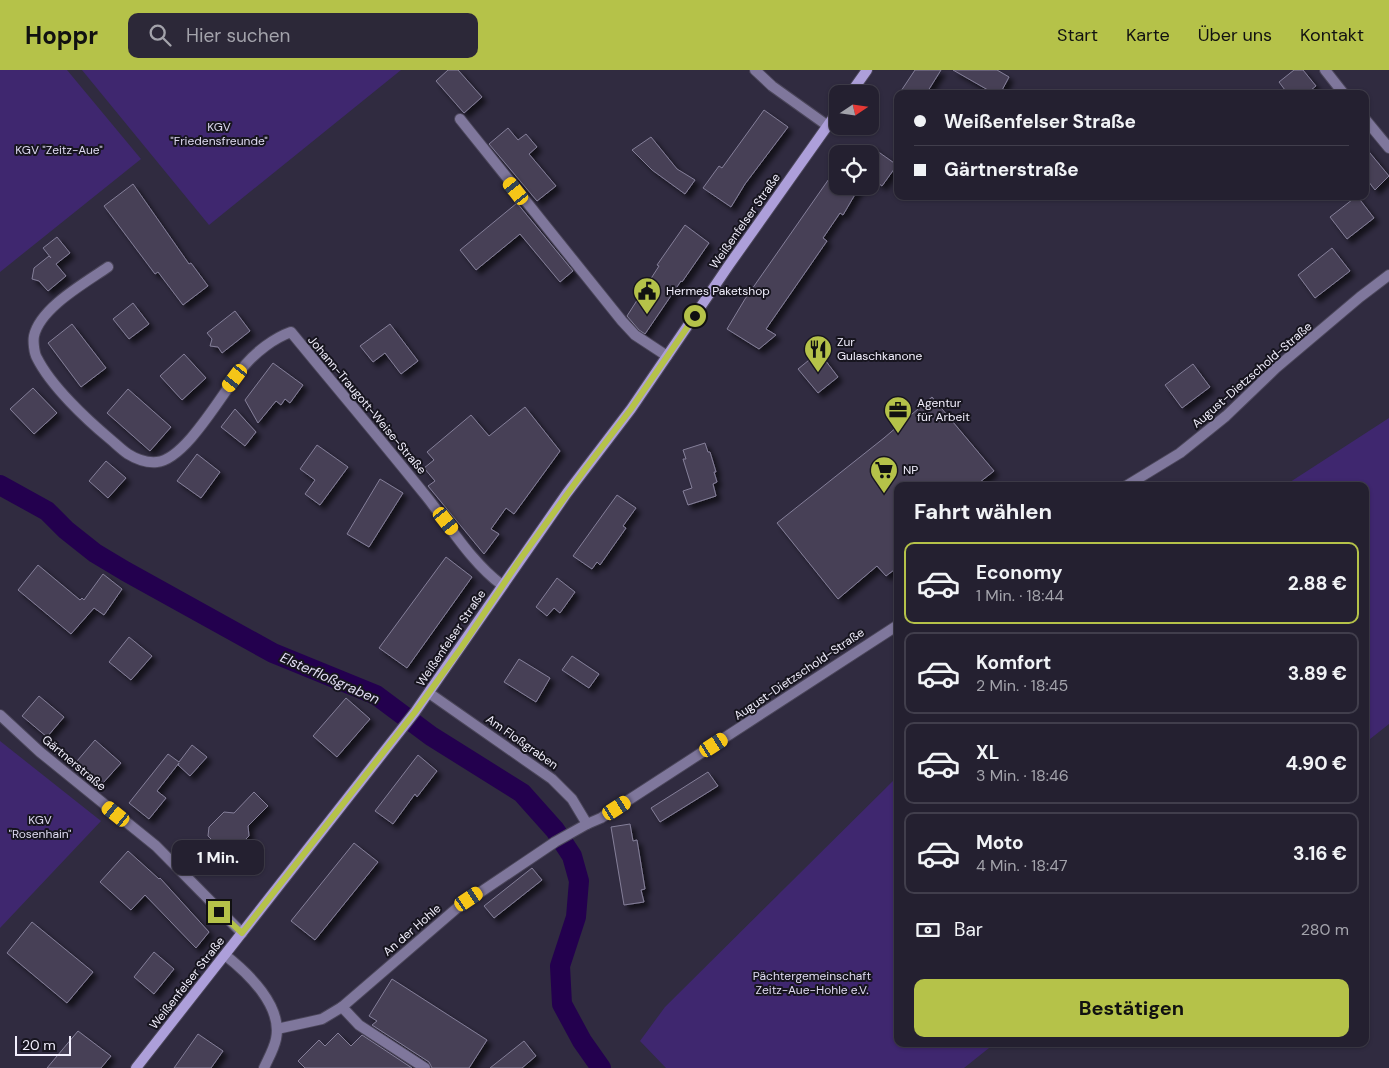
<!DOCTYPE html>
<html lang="de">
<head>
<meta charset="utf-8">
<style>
  :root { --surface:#242030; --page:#2c2838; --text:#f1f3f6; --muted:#a3a3ab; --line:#413e4c; --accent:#b5c249 }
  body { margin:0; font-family:"DM Sans",sans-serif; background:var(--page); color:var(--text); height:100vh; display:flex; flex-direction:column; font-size:19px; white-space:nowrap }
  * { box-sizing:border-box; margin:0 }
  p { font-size:16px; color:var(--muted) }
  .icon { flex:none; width:28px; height:28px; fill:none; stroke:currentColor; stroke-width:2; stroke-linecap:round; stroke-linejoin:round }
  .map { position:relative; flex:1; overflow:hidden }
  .sheet { position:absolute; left:894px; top:412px; width:475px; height:565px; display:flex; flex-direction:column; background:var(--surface); border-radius:10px; box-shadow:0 1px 4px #0004,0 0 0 1px var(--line) }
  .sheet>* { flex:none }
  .top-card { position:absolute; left:894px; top:20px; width:475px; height:110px; border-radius:10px; box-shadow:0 1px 4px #0004,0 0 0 1px var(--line); display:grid; align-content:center; height:110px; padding:0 20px; background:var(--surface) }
  .needle { width:32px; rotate:77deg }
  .fabs { position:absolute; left:829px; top:15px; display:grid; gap:10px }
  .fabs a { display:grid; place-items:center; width:50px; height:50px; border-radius:10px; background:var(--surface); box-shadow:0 1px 4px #0004,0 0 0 1px var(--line); font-size:25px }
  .scale { position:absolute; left:15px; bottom:12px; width:56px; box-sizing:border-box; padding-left:5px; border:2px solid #f2effd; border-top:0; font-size:14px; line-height:18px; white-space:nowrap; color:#f2effd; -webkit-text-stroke:4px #17151f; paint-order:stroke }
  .end { position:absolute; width:22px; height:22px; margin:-11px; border:6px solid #b5c249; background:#111; box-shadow:0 0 0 2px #111 }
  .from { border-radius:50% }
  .bubble { position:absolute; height:35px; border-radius:10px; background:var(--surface); box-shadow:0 1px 4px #0004,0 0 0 1px var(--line); font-size:16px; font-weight:700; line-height:35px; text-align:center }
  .car { position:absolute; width:15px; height:30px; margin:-15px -8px; border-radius:6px; box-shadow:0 0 4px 1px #0007; background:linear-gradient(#f5c518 24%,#345 0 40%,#f5c518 0 76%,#345 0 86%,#f5c518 0) }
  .top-card b { display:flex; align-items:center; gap:18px; height:48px; font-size:19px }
  .top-card b+b { border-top:1px solid var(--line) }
  .top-card i { width:12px; height:12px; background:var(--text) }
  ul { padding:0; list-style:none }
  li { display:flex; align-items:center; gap:15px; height:82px; margin:0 10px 8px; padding:0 10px; border:2px solid var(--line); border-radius:10px }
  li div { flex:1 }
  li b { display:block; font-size:19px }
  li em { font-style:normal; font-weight:700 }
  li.current { border-color:var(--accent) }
  li>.icon { width:45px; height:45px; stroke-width:1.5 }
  h2 { padding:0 20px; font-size:22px; line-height:60px }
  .pay { display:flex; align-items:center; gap:12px; height:55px; padding:0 20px; font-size:19px }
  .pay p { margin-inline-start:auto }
  .cta { display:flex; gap:10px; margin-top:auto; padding:10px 20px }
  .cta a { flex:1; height:58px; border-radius:10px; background:var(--accent); color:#111; font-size:20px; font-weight:700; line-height:58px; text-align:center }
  header { display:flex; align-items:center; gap:30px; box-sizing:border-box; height:70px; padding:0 25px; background:var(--accent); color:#111 }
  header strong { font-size:24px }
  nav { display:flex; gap:28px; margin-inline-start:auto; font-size:18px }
  .search { width:350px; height:45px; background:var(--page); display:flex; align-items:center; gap:12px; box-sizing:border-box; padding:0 18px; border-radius:10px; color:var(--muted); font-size:19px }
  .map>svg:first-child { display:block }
</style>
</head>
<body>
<header>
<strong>Hoppr</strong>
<div class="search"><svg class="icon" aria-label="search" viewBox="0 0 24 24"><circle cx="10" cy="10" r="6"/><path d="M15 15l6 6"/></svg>Hier suchen</div>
<nav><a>Start</a><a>Karte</a><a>Über uns</a><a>Kontakt</a></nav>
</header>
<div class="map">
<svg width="1389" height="998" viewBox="0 0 1389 998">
  <defs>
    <filter id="shadow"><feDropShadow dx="4.5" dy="4.5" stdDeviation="2.5" flood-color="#0009"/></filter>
  </defs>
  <rect width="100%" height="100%" fill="#302b40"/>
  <!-- green -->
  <g fill="#3f276f">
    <path d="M 0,0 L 67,0 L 141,89 L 0,202 Z"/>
    <path d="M 82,0 L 401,0 L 209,155 Z"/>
    <path d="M 1389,348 L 1389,654 L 1365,673 L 1365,416 L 1284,416 Z"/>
    <path d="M 0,671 L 101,751 L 0,858 Z"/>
    <path d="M 897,707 L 898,974 L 994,974 L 964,998 L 666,998 L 640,971 L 665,937 Z"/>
  </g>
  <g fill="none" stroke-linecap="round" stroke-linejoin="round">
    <!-- canal -->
    <path stroke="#23004e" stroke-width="20" d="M 0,415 L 47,441 L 66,460 L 95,483 L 125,501 L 273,583 L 376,625 L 431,666 L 522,723 L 555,760 L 572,786 L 579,811 L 576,847 L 560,896 L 562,934 L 582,971 L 601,998"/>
  </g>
  <!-- building -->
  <g fill="#464157" stroke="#857f99" filter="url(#shadow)">
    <path d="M 448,0 L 458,0 L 482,27 L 464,43 L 436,11 Z"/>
    <path d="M 915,0 L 941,0 L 926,24 L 899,24 Z"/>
    <path d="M 953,0 L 997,0 L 1009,7 L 1000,24 L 995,24 Z"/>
    <path d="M 1294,0 L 1303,0 L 1316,16 L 1306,24 L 1288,24 L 1279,12 Z"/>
    <path d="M 764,40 L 788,57 L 745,114 L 731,137 L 703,118 L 719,96 L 722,98 Z"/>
    <path d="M 508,58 L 518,70 L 526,64 L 537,77 L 529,84 L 556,116 L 537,131 L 489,74 Z"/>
    <path d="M 651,67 L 677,99 L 695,110 L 685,124 L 652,100 L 632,80 Z"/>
    <path d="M 870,76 L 897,95 L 882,116 L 870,107 Z"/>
    <path d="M 1365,77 L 1389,106 L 1375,120 L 1365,107 Z"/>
    <path d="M 838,96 L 838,116 L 860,116 L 843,145 L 840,143 L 823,168 L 827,171 L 766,259 L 776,265 L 759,279 L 727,259 L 745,229 Z"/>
    <path d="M 133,114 L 189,194 L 191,193 L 208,216 L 183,235 L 158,202 L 155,204 L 104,136 Z"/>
    <path d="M 1357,126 L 1374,148 L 1347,169 L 1330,147 Z"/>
    <path d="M 517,133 L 573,201 L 560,212 L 520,164 L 476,200 L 460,180 Z"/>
    <path d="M 685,155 L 709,173 L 682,212 L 681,211 L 645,264 L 639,260 L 627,246 L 659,196 L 657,195 Z"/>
    <path d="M 57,167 L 70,183 L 56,194 L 66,206 L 48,221 L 39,211 L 32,209 L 34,198 L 49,186 L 51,188 L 43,178 Z"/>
    <path d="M 1332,178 L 1350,201 L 1315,228 L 1298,205 Z"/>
    <path d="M 133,233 L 149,254 L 129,269 L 113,249 Z"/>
    <path d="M 235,241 L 250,261 L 222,283 L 218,277 L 210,276 L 212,269 L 207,263 Z"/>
    <path d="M 72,254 L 106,298 L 81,317 L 48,273 Z"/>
    <path d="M 390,254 L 418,291 L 401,304 L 385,283 L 373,292 L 360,276 Z"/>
    <path d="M 819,282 L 838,307 L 818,323 L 798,299 Z"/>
    <path d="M 184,284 L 206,308 L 182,330 L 160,306 Z"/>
    <path d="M 273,293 L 303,315 L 290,333 L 285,329 L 281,335 L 276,331 L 258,353 L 245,330 Z"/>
    <path d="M 1193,294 L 1210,317 L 1182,338 L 1165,315 Z"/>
    <path d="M 33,318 L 57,343 L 34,364 L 10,339 Z"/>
    <path d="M 128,319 L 171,357 L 150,381 L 107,343 Z"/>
    <path d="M 932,327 L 994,401 L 975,416 L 898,416 L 898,497 L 886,506 L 877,496 L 838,529 L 777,453 L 884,368 Z"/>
    <path d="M 525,337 L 560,381 L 514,444 L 506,438 L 491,459 L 499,464 L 484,484 L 428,416 L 435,411 L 424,398 L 434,390 L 427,382 L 471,345 L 489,366 Z"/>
    <path d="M 235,339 L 256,362 L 245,376 L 221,357 Z"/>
    <path d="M 705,373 L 708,382 L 710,382 L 716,402 L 714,402 L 717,412 L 713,414 L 716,426 L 688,435 L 683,421 L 692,418 L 683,389 L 686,389 L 683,380 Z"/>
    <path d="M 317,375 L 348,397 L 320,435 L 305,424 L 315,410 L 300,399 Z"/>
    <path d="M 197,384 L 220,402 L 201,428 L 177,411 Z"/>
    <path d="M 106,391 L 126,408 L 108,428 L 89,411 Z"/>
    <path d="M 380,409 L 403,423 L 369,477 L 347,464 Z"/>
    <path d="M 617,425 L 636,438 L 623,456 L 626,458 L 600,495 L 597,492 L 592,499 L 573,486 Z"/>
    <path d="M 446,487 L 472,507 L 407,598 L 379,578 Z"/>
    <path d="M 38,495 L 80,530 L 82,528 L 84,530 L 103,504 L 122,519 L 104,545 L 94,538 L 71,564 L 18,520 Z"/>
    <path d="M 557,508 L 575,522 L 560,543 L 554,538 L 547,546 L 536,537 Z"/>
    <path d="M 129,567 L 152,586 L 131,610 L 109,592 Z"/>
    <path d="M 572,586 L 599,604 L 589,618 L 562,600 Z"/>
    <path d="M 519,589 L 550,608 L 536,632 L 504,612 Z"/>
    <path d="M 39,626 L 64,647 L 47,667 L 22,646 Z"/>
    <path d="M 346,628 L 370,649 L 337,687 L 313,666 Z"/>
    <path d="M 95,670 L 121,693 L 103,713 L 77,691 Z"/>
    <path d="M 192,675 L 207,687 L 190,706 L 178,695 L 179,693 L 157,721 L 166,728 L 149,749 L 129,733 L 168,684 L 179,692 Z"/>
    <path d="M 418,685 L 437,701 L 417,727 L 415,724 L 393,754 L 375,741 Z"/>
    <path d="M 708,702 L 718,716 L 660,752 L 651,738 Z"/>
    <path d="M 254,722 L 268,736 L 248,756 L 249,766 L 234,781 L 222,780 L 208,766 L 209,757 L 224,742 L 234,743 Z"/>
    <path d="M 630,754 L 633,771 L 637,770 L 645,819 L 641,820 L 644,832 L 624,835 L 611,757 Z"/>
    <path d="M 354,773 L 378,792 L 315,870 L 291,851 Z"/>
    <path d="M 128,781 L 159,809 L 160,808 L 209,862 L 196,878 L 145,825 L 131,840 L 100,812 Z"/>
    <path d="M 532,798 L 542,810 L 494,848 L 484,836 Z"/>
    <path d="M 32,852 L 93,902 L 67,933 L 7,883 Z"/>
    <path d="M 154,882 L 174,899 L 154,924 L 134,907 Z"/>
    <path d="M 392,909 L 487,970 L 469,998 L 432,998 L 429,992 L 372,955 L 377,951 L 369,946 Z"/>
    <path d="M 78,961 L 111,986 L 101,998 L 47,998 Z"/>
    <path d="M 338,963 L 351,976 L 362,965 L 412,998 L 305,998 L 298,991 L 319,970 L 325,976 Z"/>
    <path d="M 198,964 L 223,981 L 211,998 L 174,998 Z"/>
    <path d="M 524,971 L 536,986 L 522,998 L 490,998 Z"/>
  </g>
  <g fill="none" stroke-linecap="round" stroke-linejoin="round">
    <!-- street casing -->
    <g stroke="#4b465a" stroke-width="12">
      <g id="street">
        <path d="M 755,0 L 772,16 L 828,56"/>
        <path d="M 1325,0 L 1344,24"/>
        <path d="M 460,49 L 622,251 L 635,265 L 667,286"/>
        <path d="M 1365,49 L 1389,78"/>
        <path d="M 108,197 C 85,213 40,238 34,266 C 33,271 34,283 37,288 C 51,316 86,349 110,369 C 116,374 122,380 128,384 C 136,389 147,393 157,392 C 187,389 225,318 245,295 C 256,282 274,268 291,262 C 336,317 382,371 426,426 C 450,456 471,492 502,515"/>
        <path d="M 1126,416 L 1180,383 L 1226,346 L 1276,298 L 1360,227 L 1389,205"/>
        <path d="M 429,623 L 552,709 L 572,729 L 587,754"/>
        <path d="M 0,645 L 40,682 L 156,776 L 242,863"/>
        <path d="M 225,885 C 248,903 283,936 276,969 C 274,979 268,989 264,998"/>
        <path d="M 342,937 L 359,955 L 425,998"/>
        <path d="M 277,959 L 322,949 L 342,937 L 457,838 L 555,772 L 587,754 L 601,748 L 898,555"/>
      </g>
    </g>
    <!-- secondary casing -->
    <g stroke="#4b465a" stroke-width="12">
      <g id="secondary">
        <path d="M 850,24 L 867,0"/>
        <path d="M 136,998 L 415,642 L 567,423 L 631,339 L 729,195 L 838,41"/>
      </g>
    </g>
    <!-- street -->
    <use href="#street" stroke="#7f779c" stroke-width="10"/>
    <!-- secondary -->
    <use href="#secondary" stroke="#ad9fda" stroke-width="10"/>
  </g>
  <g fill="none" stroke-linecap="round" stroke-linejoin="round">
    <!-- route -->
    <path stroke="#b5c249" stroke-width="6" d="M 219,842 L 242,863 L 415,642 L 461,578 L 519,491 L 586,398 L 631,339 L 695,246"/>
  </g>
  <!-- icons -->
  <defs>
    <g id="civic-pin" transform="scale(1.4375)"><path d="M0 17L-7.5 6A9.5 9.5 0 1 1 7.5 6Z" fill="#b5c249" stroke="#17151f"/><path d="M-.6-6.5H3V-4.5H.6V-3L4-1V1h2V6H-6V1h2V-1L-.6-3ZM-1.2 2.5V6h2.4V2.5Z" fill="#111"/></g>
    <g id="restaurant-pin" transform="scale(1.4375)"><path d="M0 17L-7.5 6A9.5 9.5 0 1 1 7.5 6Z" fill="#b5c249" stroke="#17151f"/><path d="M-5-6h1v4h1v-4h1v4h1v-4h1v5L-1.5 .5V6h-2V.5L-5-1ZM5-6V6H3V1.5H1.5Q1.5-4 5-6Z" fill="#111"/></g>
    <g id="office-pin" transform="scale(1.4375)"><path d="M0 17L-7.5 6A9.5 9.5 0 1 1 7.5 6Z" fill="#b5c249" stroke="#17151f"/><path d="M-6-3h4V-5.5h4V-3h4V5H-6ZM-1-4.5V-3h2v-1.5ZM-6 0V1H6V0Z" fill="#111"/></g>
    <g id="supermarket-pin" transform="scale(1.4375)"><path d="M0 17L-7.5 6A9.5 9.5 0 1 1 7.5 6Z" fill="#b5c249" stroke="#17151f"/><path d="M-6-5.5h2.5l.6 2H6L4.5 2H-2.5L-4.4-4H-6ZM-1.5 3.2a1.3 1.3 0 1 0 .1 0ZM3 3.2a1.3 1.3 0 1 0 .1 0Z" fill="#111"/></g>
  </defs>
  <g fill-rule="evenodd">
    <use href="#civic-pin" x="647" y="221"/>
    <use href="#restaurant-pin" x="818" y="279"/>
    <use href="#office-pin" x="898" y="340"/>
    <use href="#supermarket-pin" x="884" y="400"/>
  </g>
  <g text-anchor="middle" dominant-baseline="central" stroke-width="4" stroke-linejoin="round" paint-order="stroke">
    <!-- park labels -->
    <g font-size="12" fill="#dedaf0" stroke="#17151f">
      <text x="219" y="57">KGV<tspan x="219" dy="14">"Friedensfreunde"</tspan></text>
      <text x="59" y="80">KGV "Zeitz-Aue"</text>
      <text x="40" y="750">KGV<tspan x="40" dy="14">"Rosenhain"</tspan></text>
      <text x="812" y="906">Pächtergemeinschaft<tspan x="812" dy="14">Zeitz-Aue-Hohle e.V.</tspan></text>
    </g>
    <!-- street labels -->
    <g font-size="12" fill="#f2effd" stroke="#17151f">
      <text transform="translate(745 151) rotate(-55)">Weißenfelser Straße</text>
      <text transform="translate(1252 305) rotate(-41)">August-Dietzschold-Straße</text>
      <text transform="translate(367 335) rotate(50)">Johann-Traugott-Weise-Straße</text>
      <text transform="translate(451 568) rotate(-56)">Weißenfelser Straße</text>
      <text transform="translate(799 604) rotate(-34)">August-Dietzschold-Straße</text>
      <text transform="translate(522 672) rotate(35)">Am Floßgraben</text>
      <text transform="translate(74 693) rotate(40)">Gärtnerstraße</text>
      <text transform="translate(412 860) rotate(-41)">An der Hohle</text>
      <text transform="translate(187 913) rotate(-52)">Weißenfelser Straße</text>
    </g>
    <!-- poi labels -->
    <g font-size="12" fill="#f2effd" stroke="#17151f" text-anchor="start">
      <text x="666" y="221">Hermes Paketshop</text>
      <text x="837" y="272">Zur<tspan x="837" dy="14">Gulaschkanone</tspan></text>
      <text x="917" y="333">Agentur<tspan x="917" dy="14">für Arbeit</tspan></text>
      <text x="903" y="400">NP</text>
    </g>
    <!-- water labels -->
    <g font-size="14" font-style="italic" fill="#e4dff6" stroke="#17151f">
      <text transform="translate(330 608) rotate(24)">Elsterfloßgraben</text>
    </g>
  </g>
</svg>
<div class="fabs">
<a><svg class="needle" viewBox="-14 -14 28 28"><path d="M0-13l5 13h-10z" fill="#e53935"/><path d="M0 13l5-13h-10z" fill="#a3a3ab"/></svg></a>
<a><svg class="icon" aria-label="locate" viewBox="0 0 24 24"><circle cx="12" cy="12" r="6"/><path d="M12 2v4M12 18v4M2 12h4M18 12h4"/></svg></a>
</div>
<div class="scale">20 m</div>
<i class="end from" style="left:695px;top:246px"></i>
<i class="end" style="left:219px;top:842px"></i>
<div class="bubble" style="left:172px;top:770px;width:92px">1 Min.</div>
<i class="car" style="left:516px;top:121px;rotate:322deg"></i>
<i class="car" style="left:235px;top:308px;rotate:217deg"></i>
<i class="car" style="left:446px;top:451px;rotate:142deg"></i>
<i class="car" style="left:714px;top:675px;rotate:57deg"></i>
<i class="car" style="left:617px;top:738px;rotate:57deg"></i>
<i class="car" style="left:116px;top:744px;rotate:309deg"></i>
<i class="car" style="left:469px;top:829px;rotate:56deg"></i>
<div class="top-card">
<b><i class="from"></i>Weißenfelser Straße</b>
<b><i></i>Gärtnerstraße</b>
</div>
<section class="sheet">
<h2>Fahrt wählen</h2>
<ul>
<li class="current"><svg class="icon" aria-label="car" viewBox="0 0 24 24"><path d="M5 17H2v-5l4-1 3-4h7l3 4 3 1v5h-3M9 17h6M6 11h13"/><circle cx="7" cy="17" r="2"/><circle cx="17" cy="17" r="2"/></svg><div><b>Economy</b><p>1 Min. · 18:44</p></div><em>2.88 €</em></li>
<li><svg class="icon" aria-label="car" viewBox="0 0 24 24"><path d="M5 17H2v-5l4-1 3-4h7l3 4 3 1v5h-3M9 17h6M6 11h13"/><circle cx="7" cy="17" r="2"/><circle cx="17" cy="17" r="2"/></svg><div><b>Komfort</b><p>2 Min. · 18:45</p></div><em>3.89 €</em></li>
<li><svg class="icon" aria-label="car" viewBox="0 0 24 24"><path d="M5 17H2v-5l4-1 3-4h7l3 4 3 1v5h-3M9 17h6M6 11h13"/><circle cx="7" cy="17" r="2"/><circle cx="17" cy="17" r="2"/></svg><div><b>XL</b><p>3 Min. · 18:46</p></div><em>4.90 €</em></li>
<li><svg class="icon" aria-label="car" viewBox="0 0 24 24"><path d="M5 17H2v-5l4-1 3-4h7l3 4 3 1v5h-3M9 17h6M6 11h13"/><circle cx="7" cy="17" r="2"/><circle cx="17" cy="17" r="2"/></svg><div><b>Moto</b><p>4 Min. · 18:47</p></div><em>3.16 €</em></li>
</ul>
<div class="pay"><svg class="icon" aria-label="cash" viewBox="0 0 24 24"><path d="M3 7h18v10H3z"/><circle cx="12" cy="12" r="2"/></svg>Bar<p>280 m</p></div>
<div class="cta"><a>Bestätigen</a></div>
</section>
</div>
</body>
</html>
